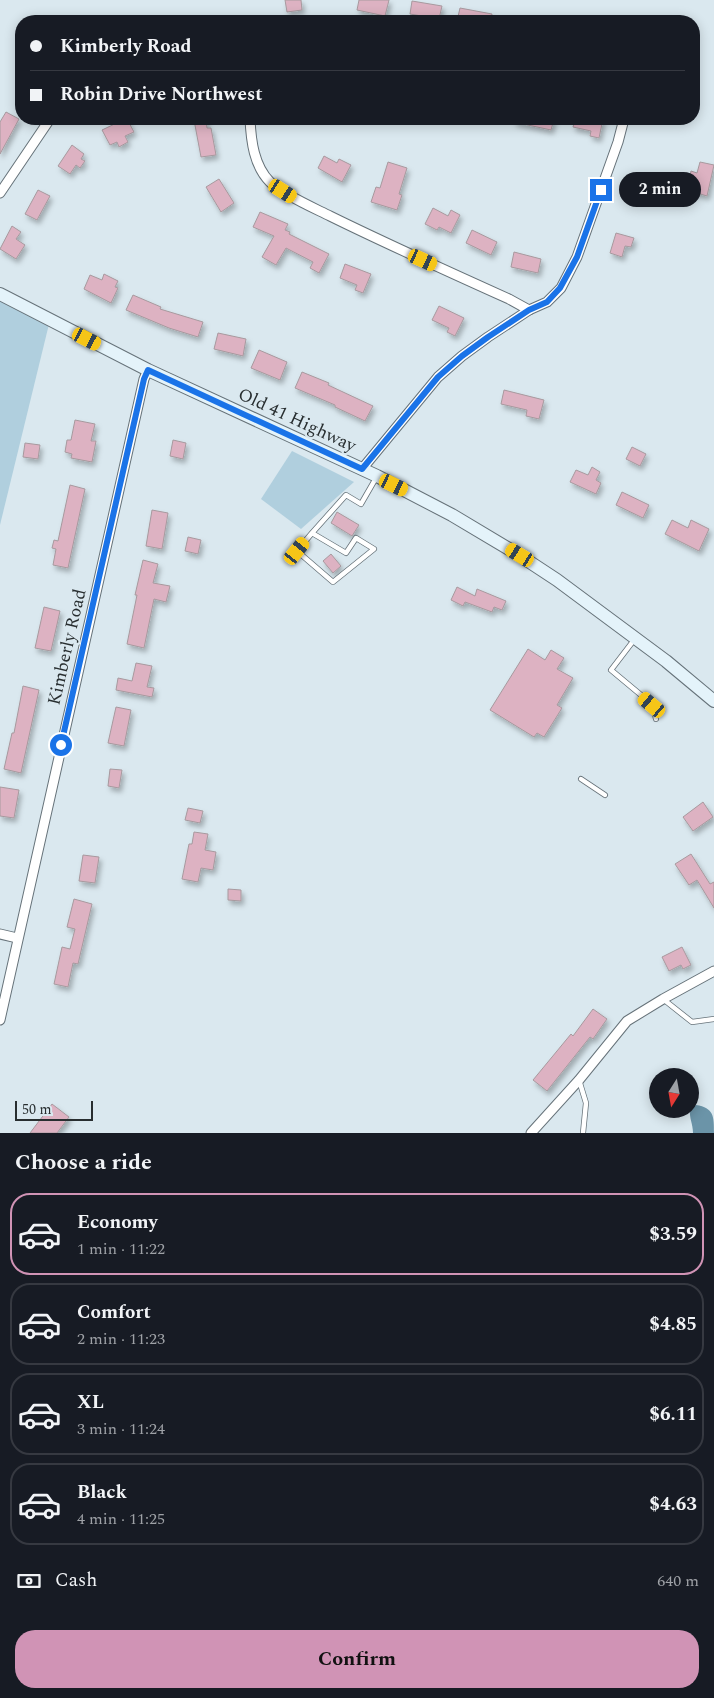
<!DOCTYPE html>
<html lang="en">
<head>
<meta charset="utf-8">
<style>
  :root { --surface:#171b24; --page:#20242c; --text:#f1f3f6; --muted:#9ea1a6; --line:#363941; --accent:#d093b5 }
  body { margin:0; font-family:Spectral,serif; background:var(--page); color:var(--text); height:100vh; display:flex; flex-direction:column; font-size:19px; white-space:nowrap }
  * { box-sizing:border-box; margin:0 }
  p { font-size:16px; color:var(--muted) }
  .icon { flex:none; width:28px; height:28px; fill:none; stroke:currentColor; stroke-width:2; stroke-linecap:round; stroke-linejoin:round }
  .map { position:relative; height:1133px; overflow:hidden }
  .sheet { display:flex; flex-direction:column; background:var(--surface); flex:1 }
  .sheet>* { flex:none }
  .banner { position:absolute; left:15px; top:15px; width:685px; height:110px; border-radius:20px; box-shadow:0 2px 12px #0003; display:grid; align-content:center; height:110px; padding:0 15px; background:var(--surface) }
  .needle { width:32px; rotate:191deg }
  .tools { position:absolute; left:649px; top:1068px; display:grid; gap:10px }
  .tools a { display:grid; place-items:center; width:50px; height:50px; border-radius:50%; background:var(--surface); box-shadow:0 2px 12px #0003; font-size:25px }
  .scale { position:absolute; left:15px; bottom:12px; width:78px; box-sizing:border-box; padding-left:5px; border:2px solid #282e30; border-top:0; font-size:14px; line-height:18px; white-space:nowrap; color:#282e30; -webkit-text-stroke:4px #dae8ef; paint-order:stroke }
  .end { position:absolute; width:22px; height:22px; margin:-11px; border:6px solid #1a73e8; background:#fff; box-shadow:0 0 0 2px #fff }
  .from { border-radius:50% }
  .bubble { position:absolute; height:35px; border-radius:18px; background:var(--surface); box-shadow:0 2px 12px #0003; font-size:16px; font-weight:700; line-height:35px; text-align:center }
  .car { position:absolute; width:15px; height:30px; margin:-15px -8px; border-radius:6px; box-shadow:0 0 4px 1px #0007; background:linear-gradient(#f5c518 24%,#345 0 40%,#f5c518 0 76%,#345 0 86%,#f5c518 0) }
  .banner b { display:flex; align-items:center; gap:18px; height:48px; font-size:19px }
  .banner b+b { border-top:1px solid var(--line) }
  .banner i { width:12px; height:12px; background:var(--text) }
  ul { padding:0; list-style:none }
  li { display:flex; align-items:center; gap:15px; height:82px; margin:0 10px 8px; padding:0 5px; border:2px solid var(--line); border-radius:20px }
  li div { flex:1 }
  li b { display:block; font-size:19px }
  li em { font-style:normal; font-weight:700 }
  li.current { border-color:var(--accent) }
  li>.icon { width:45px; height:45px; stroke-width:1.5 }
  h2 { padding:0 15px; font-size:22px; line-height:60px }
  .pay { display:flex; align-items:center; gap:12px; height:55px; padding:0 15px; font-size:19px }
  .pay p { margin-inline-start:auto }
  .cta { display:flex; gap:10px; margin-top:auto; padding:10px 15px }
  .cta a { flex:1; height:58px; border-radius:20px; background:var(--accent); color:#111; font-size:20px; font-weight:700; line-height:58px; text-align:center }
  .map>svg:first-child { display:block }
</style>
</head>
<body>
<div class="map">
<svg width="714" height="1133" viewBox="0 0 714 1133">
  <defs>
    <filter id="shadow"><feDropShadow dx="2.5" dy="4" stdDeviation="2.5" flood-color="#0004"/></filter>
  </defs>
  <rect width="100%" height="100%" fill="#dae8ef"/>
  <!-- green -->
  <g fill="#b0cfde">
    <path d="M 0,293 L 50,320 L 0,525 Z"/>
    <path d="M 292,451 L 354,482 L 301,529 L 261,499 Z"/>
  </g>
  <!-- water -->
  <path fill="#6b94a8" d="M 696,1105 C 714,1108 714,1116 714,1133 L 693,1133 C 693,1124 689,1118 690,1109 Z"/>
  <!-- building -->
  <g fill="#ddb2c2" stroke="#a7999e" filter="url(#shadow)">
    <path d="M 285,0 L 301,0 L 302,10 L 287,12 Z"/>
    <path d="M 359,0 L 389,0 L 385,16 L 357,10 Z"/>
    <path d="M 412,1 L 442,6 L 439,19 L 410,14 Z"/>
    <path d="M 460,8 L 492,14 L 491,21 L 457,21 Z"/>
    <path d="M 6,112 L 19,119 L 0,154 L 0,122 Z"/>
    <path d="M 125,119 L 127,119 L 134,132 L 125,136 L 128,142 L 119,147 L 117,142 L 110,145 L 102,130 Z"/>
    <path d="M 201,119 L 206,119 L 207,128 L 211,128 L 216,155 L 201,157 L 194,120 Z"/>
    <path d="M 515,119 L 554,119 L 551,130 L 514,122 Z"/>
    <path d="M 575,119 L 603,119 L 599,138 L 590,136 L 591,131 L 573,127 Z"/>
    <path d="M 72,145 L 84,154 L 81,159 L 85,161 L 80,168 L 76,165 L 70,174 L 58,166 Z"/>
    <path d="M 324,156 L 337,163 L 339,159 L 351,165 L 342,182 L 318,168 Z"/>
    <path d="M 388,162 L 407,168 L 399,194 L 402,195 L 397,210 L 371,202 L 376,187 L 380,188 Z"/>
    <path d="M 700,162 L 714,165 L 707,196 L 687,190 L 691,171 L 697,173 Z"/>
    <path d="M 219,179 L 234,203 L 221,212 L 206,187 Z"/>
    <path d="M 38,190 L 50,196 L 37,220 L 25,214 Z"/>
    <path d="M 433,208 L 448,216 L 451,210 L 460,215 L 451,233 L 439,227 L 437,230 L 425,224 Z"/>
    <path d="M 260,212 L 288,224 L 285,230 L 290,232 L 289,234 L 329,254 L 319,273 L 310,268 L 313,262 L 286,248 L 276,265 L 262,257 L 274,236 L 253,227 Z"/>
    <path d="M 12,226 L 21,232 L 16,239 L 25,245 L 16,259 L 0,249 Z"/>
    <path d="M 472,230 L 497,242 L 491,255 L 466,243 Z"/>
    <path d="M 616,233 L 634,238 L 631,247 L 625,246 L 622,257 L 610,253 Z"/>
    <path d="M 514,252 L 541,259 L 538,273 L 511,267 Z"/>
    <path d="M 345,264 L 371,274 L 363,293 L 355,290 L 357,285 L 340,278 Z"/>
    <path d="M 104,274 L 118,281 L 115,287 L 118,288 L 111,303 L 84,289 L 90,275 L 102,280 Z"/>
    <path d="M 133,295 L 161,307 L 160,309 L 203,322 L 198,337 L 169,328 L 126,310 Z"/>
    <path d="M 439,306 L 464,318 L 455,336 L 447,332 L 449,328 L 432,320 Z"/>
    <path d="M 218,333 L 246,339 L 243,356 L 214,349 Z"/>
    <path d="M 259,350 L 287,362 L 280,380 L 251,368 Z"/>
    <path d="M 302,372 L 329,383 L 328,385 L 373,406 L 365,421 L 335,407 L 335,405 L 295,388 Z"/>
    <path d="M 504,390 L 544,400 L 539,419 L 526,416 L 527,410 L 501,404 Z"/>
    <path d="M 75,420 L 95,424 L 91,441 L 96,441 L 92,462 L 71,458 L 72,454 L 65,452 L 67,440 L 71,440 Z"/>
    <path d="M 173,440 L 186,443 L 183,459 L 170,456 Z"/>
    <path d="M 25,443 L 40,445 L 38,459 L 23,457 Z"/>
    <path d="M 632,447 L 646,454 L 640,466 L 626,459 Z"/>
    <path d="M 592,467 L 600,472 L 596,480 L 601,483 L 596,494 L 570,482 L 576,470 L 588,475 Z"/>
    <path d="M 70,485 L 85,489 L 68,568 L 53,565 L 56,549 L 52,548 L 54,540 L 58,541 Z"/>
    <path d="M 622,492 L 649,505 L 643,518 L 616,505 Z"/>
    <path d="M 152,510 L 168,513 L 162,549 L 146,546 Z"/>
    <path d="M 337,512 L 359,525 L 352,536 L 331,523 Z"/>
    <path d="M 672,520 L 688,528 L 691,520 L 709,529 L 699,551 L 665,534 Z"/>
    <path d="M 188,537 L 201,540 L 198,554 L 185,551 Z"/>
    <path d="M 331,554 L 341,566 L 333,573 L 323,561 Z"/>
    <path d="M 143,560 L 158,564 L 153,583 L 170,586 L 166,602 L 154,599 L 144,648 L 127,644 L 137,595 L 135,595 Z"/>
    <path d="M 457,587 L 475,596 L 477,589 L 506,601 L 502,610 L 494,607 L 492,612 L 465,602 L 463,606 L 451,600 Z"/>
    <path d="M 44,607 L 60,611 L 51,651 L 35,648 Z"/>
    <path d="M 528,649 L 545,660 L 551,650 L 564,658 L 557,669 L 573,678 L 557,705 L 562,708 L 544,737 L 537,733 L 534,737 L 490,710 Z"/>
    <path d="M 136,663 L 152,666 L 147,687 L 154,688 L 152,697 L 116,690 L 118,678 L 132,681 Z"/>
    <path d="M 23,686 L 39,690 L 21,773 L 4,769 L 12,733 L 14,733 Z"/>
    <path d="M 116,707 L 131,710 L 124,746 L 108,743 Z"/>
    <path d="M 110,769 L 122,770 L 119,788 L 108,786 Z"/>
    <path d="M 0,787 L 19,790 L 14,818 L 0,816 Z"/>
    <path d="M 703,802 L 713,817 L 693,831 L 683,817 Z"/>
    <path d="M 188,808 L 203,811 L 200,823 L 185,820 Z"/>
    <path d="M 194,832 L 208,834 L 205,850 L 216,852 L 213,870 L 201,868 L 198,882 L 182,879 L 189,844 L 192,844 Z"/>
    <path d="M 691,854 L 710,884 L 714,882 L 714,908 L 697,880 L 689,885 L 675,864 Z"/>
    <path d="M 83,855 L 99,857 L 95,883 L 79,881 Z"/>
    <path d="M 228,889 L 241,890 L 241,901 L 228,900 Z"/>
    <path d="M 74,899 L 92,904 L 78,964 L 73,963 L 68,987 L 54,984 L 62,947 L 70,949 L 75,929 L 67,927 Z"/>
    <path d="M 682,947 L 691,965 L 683,969 L 681,965 L 669,971 L 662,957 Z"/>
    <path d="M 593,1009 L 607,1019 L 593,1039 L 590,1037 L 547,1091 L 533,1080 L 571,1034 L 573,1036 Z"/>
    <path d="M 52,1104 L 69,1117 L 57,1133 L 30,1133 Z"/>
  </g>
  <g fill="none" stroke-linecap="round" stroke-linejoin="round">
    <!-- lane casing -->
    <g stroke="#667279" stroke-width="6">
      <g id="lane">
        <path d="M 312,533 L 297,551 L 333,582 L 374,549 L 356,538 L 346,553 L 312,533 L 346,495 L 361,504 L 376,478"/>
        <path d="M 634,640 L 611,670 L 653,705 L 656,719"/>
        <path d="M 581,779 L 605,795"/>
        <path d="M 663,999 L 692,1022 L 714,1019"/>
        <path d="M 579,1080 L 586,1103 L 583,1133"/>
      </g>
    </g>
    <!-- street casing -->
    <g stroke="#667279" stroke-width="11">
      <g id="street">
        <path d="M 250,119 C 251,141 254,166 270,182 C 282,194 314,208 330,216 C 389,245 449,272 509,299 L 529,310"/>
        <path d="M 0,193 L 50,119"/>
        <path d="M 362,469 L 438,377 L 462,356 L 488,337 L 529,310 L 547,302 L 561,288 L 577,257 L 618,142 L 624,119"/>
        <path d="M 0,934 L 17,938"/>
        <path d="M 0,1020 L 144,379 L 148,370"/>
        <path d="M 531,1133 L 579,1080 L 627,1021 L 663,999 L 714,971"/>
      </g>
    </g>
    <!-- secondary casing -->
    <g stroke="#667279" stroke-width="14">
      <path id="secondary" d="M 0,294 L 148,370 L 377,476 L 452,515 L 519,555 L 557,580 L 666,661 L 714,701"/>
    </g>
    <!-- lane -->
    <use href="#lane" stroke="#fff" stroke-width="4.5"/>
    <!-- street -->
    <use href="#street" stroke="#fff" stroke-width="9"/>
    <!-- secondary -->
    <use href="#secondary" stroke="#e4f3fa" stroke-width="12"/>
  </g>
  <g fill="none" stroke-linecap="round" stroke-linejoin="round">
    <!-- route -->
    <path stroke="#1a73e8" stroke-width="6" d="M 61,745 L 144,379 L 148,370 L 362,469 L 438,377 L 462,356 L 488,337 L 529,310 L 547,302 L 560,288 L 577,257 L 601,190"/>
  </g>
  <g text-anchor="middle" dominant-baseline="central" stroke-width="4.5" stroke-linejoin="round" paint-order="stroke">
    <!-- street labels -->
    <g font-size="18" fill="#282e30" stroke="#dae8ef">
      <text transform="translate(297 420) rotate(25)">Old 41 Highway</text>
      <text transform="translate(67 647) rotate(-77)">Kimberly Road</text>
    </g>
  </g>
</svg>
<div class="tools">
<a><svg class="needle" viewBox="-14 -14 28 28"><path d="M0-13l5 13h-10z" fill="#e53935"/><path d="M0 13l5-13h-10z" fill="#9ea1a6"/></svg></a>
</div>
<div class="scale">50 m</div>
<i class="end from" style="left:61px;top:745px"></i>
<i class="end" style="left:601px;top:190px"></i>
<div class="bubble" style="left:619px;top:172px;width:82px">2 min</div>
<i class="car" style="left:283px;top:191px;rotate:122deg"></i>
<i class="car" style="left:423px;top:260px;rotate:115deg"></i>
<i class="car" style="left:87px;top:339px;rotate:117deg"></i>
<i class="car" style="left:394px;top:485px;rotate:116deg"></i>
<i class="car" style="left:297px;top:551px;rotate:39deg"></i>
<i class="car" style="left:520px;top:555px;rotate:301deg"></i>
<i class="car" style="left:652px;top:705px;rotate:310deg"></i>
<div class="banner">
<b><i class="from"></i>Kimberly Road</b>
<b><i></i>Robin Drive Northwest</b>
</div>
</div>
<section class="sheet">
<h2>Choose a ride</h2>
<ul>
<li class="current"><svg class="icon" aria-label="car" viewBox="0 0 24 24"><path d="M5 17H2v-5l4-1 3-4h7l3 4 3 1v5h-3M9 17h6M6 11h13"/><circle cx="7" cy="17" r="2"/><circle cx="17" cy="17" r="2"/></svg><div><b>Economy</b><p>1 min · 11:22</p></div><em>$3.59</em></li>
<li><svg class="icon" aria-label="car" viewBox="0 0 24 24"><path d="M5 17H2v-5l4-1 3-4h7l3 4 3 1v5h-3M9 17h6M6 11h13"/><circle cx="7" cy="17" r="2"/><circle cx="17" cy="17" r="2"/></svg><div><b>Comfort</b><p>2 min · 11:23</p></div><em>$4.85</em></li>
<li><svg class="icon" aria-label="car" viewBox="0 0 24 24"><path d="M5 17H2v-5l4-1 3-4h7l3 4 3 1v5h-3M9 17h6M6 11h13"/><circle cx="7" cy="17" r="2"/><circle cx="17" cy="17" r="2"/></svg><div><b>XL</b><p>3 min · 11:24</p></div><em>$6.11</em></li>
<li><svg class="icon" aria-label="car" viewBox="0 0 24 24"><path d="M5 17H2v-5l4-1 3-4h7l3 4 3 1v5h-3M9 17h6M6 11h13"/><circle cx="7" cy="17" r="2"/><circle cx="17" cy="17" r="2"/></svg><div><b>Black</b><p>4 min · 11:25</p></div><em>$4.63</em></li>
</ul>
<div class="pay"><svg class="icon" aria-label="cash" viewBox="0 0 24 24"><path d="M3 7h18v10H3z"/><circle cx="12" cy="12" r="2"/></svg>Cash<p>640 m</p></div>
<div class="cta"><a>Confirm</a></div>
</section>
</body>
</html>
